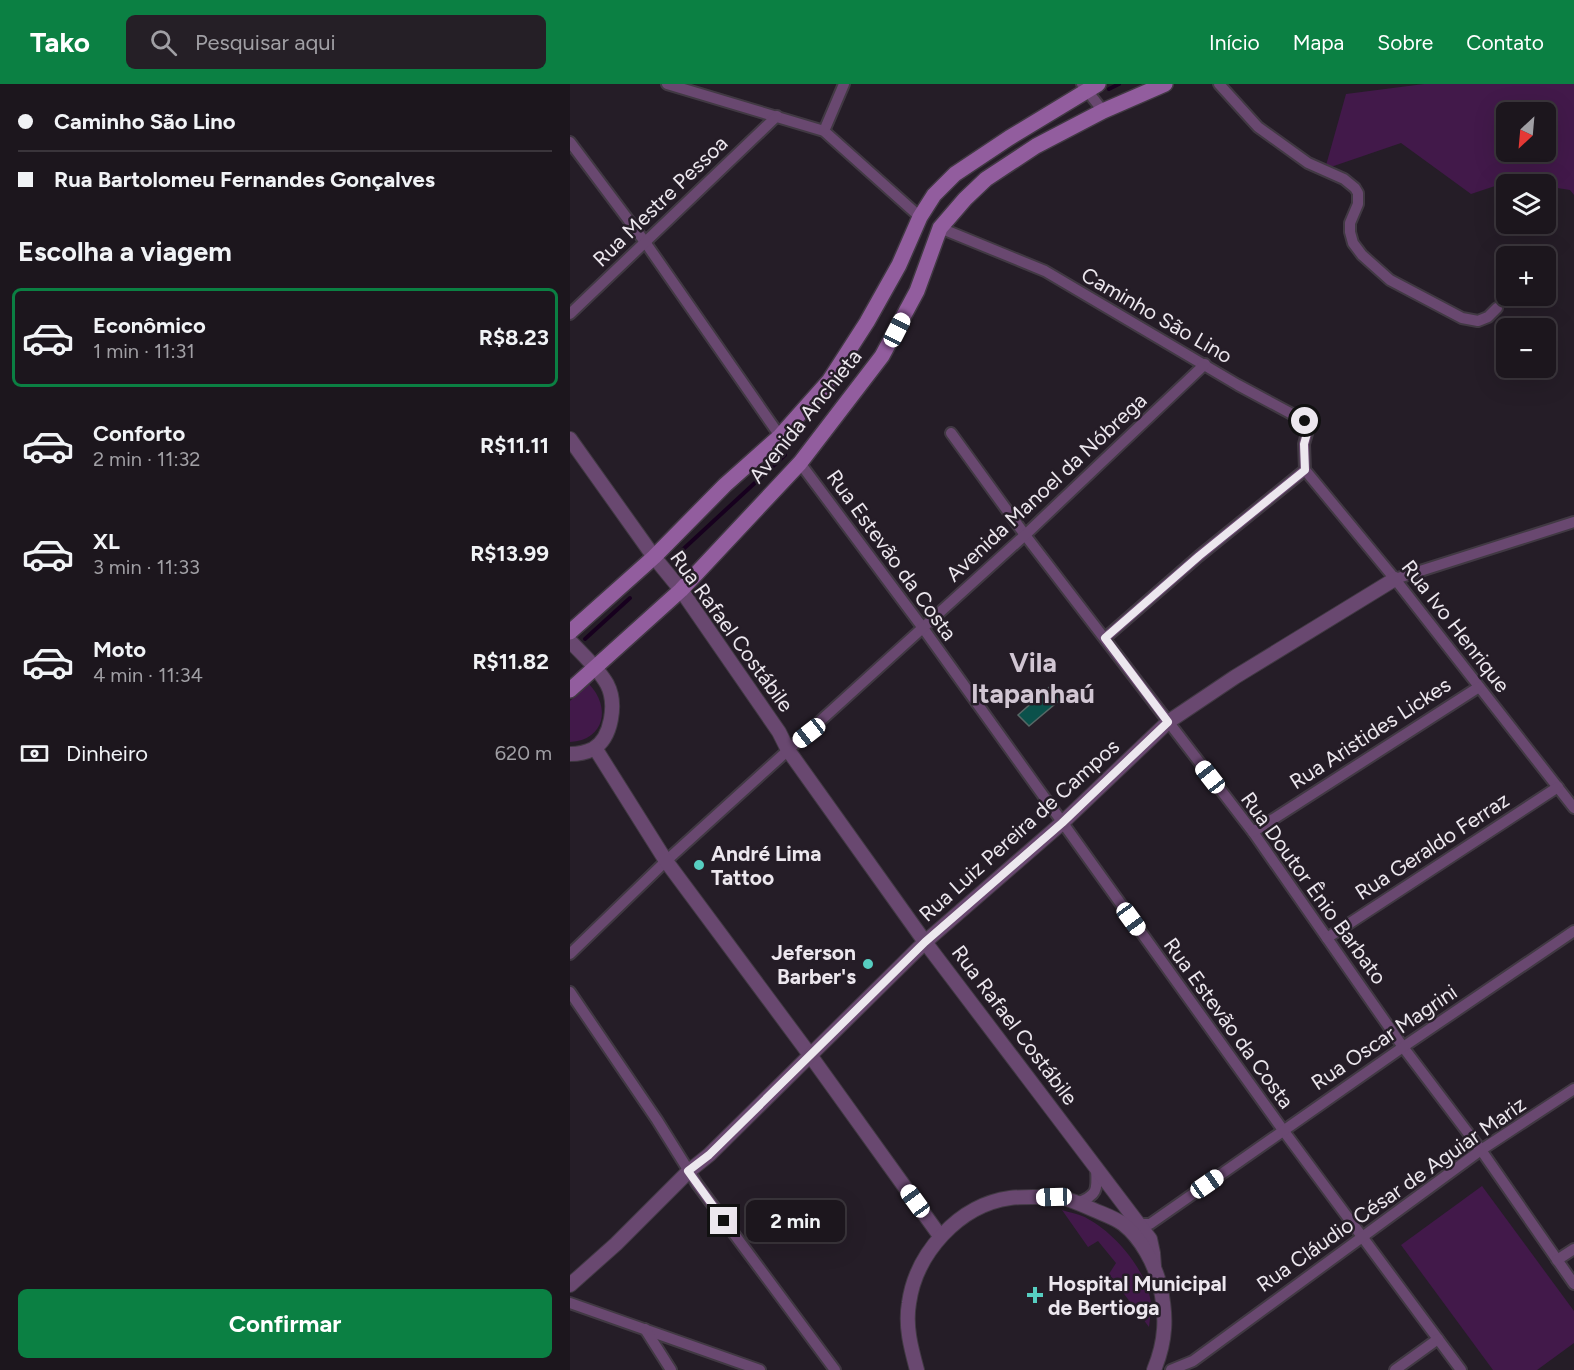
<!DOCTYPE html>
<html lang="pt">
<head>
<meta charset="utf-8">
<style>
  :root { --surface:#1c161d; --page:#251f26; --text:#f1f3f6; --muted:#a09fa4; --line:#3a353b; --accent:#0b8043 }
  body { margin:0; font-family:Figtree,sans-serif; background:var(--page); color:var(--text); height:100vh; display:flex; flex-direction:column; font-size:22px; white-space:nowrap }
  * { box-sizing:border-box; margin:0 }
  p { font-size:20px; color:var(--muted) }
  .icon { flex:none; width:33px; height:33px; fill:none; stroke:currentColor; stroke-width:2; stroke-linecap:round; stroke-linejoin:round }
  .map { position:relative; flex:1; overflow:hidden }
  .drawer { display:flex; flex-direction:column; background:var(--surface); width:570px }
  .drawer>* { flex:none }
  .banner { display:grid; align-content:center; height:132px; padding:0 18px; background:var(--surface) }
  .needle { width:39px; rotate:206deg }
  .buttons { position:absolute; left:926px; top:18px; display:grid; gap:12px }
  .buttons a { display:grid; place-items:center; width:60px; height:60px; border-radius:9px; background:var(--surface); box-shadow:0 6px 24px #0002,0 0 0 2px var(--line); font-size:30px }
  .end { position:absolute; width:27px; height:27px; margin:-14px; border:8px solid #ece7ee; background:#111; box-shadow:0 0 0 3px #111 }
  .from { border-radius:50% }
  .bubble { position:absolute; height:42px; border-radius:9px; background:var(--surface); box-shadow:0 6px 24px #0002,0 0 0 2px var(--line); font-size:20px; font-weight:700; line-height:42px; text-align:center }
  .car { position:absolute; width:18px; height:36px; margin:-18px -9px; border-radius:8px; box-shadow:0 0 4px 2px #0007; background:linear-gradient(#fff 24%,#345 0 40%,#fff 0 76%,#345 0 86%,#fff 0) }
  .banner b { display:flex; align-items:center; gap:21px; height:57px; font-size:22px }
  .banner b+b { border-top:2px solid var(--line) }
  .banner i { width:15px; height:15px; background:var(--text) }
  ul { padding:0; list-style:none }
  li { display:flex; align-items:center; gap:18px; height:99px; margin:0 12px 9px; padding:0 6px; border:3px solid transparent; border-radius:9px }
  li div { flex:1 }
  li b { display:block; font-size:22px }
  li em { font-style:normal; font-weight:700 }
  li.on { border-color:var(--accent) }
  li>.icon { width:54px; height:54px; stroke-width:1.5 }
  h2 { padding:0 18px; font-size:27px; line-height:72px }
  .pay { display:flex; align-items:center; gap:15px; height:66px; padding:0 18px; font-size:22px }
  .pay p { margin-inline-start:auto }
  .action { display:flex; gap:12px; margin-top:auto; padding:12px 18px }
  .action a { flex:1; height:69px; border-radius:9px; background:var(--accent); color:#fff; font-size:24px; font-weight:700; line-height:69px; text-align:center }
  header { display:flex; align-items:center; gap:36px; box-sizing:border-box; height:84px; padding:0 30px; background:var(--accent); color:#fff }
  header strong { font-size:28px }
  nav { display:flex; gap:33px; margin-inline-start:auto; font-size:21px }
  .search { width:420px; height:54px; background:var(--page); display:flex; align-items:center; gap:15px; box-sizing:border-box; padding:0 21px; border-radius:9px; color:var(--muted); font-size:22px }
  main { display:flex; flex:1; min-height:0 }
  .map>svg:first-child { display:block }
</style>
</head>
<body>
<header>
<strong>Tako</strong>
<div class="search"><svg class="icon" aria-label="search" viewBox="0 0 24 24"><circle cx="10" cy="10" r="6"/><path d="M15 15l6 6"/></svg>Pesquisar aqui</div>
<nav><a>Início</a><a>Mapa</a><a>Sobre</a><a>Contato</a></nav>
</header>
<main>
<section class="drawer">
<div class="banner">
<b><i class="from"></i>Caminho São Lino</b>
<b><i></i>Rua Bartolomeu Fernandes Gonçalves</b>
</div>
<h2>Escolha a viagem</h2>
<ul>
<li class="on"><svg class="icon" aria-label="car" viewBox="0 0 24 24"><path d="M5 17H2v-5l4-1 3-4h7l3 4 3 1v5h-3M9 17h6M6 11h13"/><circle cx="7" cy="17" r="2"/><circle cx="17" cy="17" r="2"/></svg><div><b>Econômico</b><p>1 min · 11:31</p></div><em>R$8.23</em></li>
<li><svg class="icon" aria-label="car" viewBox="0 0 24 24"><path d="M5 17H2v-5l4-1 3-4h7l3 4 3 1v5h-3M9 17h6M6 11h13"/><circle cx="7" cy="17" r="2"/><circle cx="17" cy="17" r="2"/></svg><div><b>Conforto</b><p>2 min · 11:32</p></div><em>R$11.11</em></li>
<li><svg class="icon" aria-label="car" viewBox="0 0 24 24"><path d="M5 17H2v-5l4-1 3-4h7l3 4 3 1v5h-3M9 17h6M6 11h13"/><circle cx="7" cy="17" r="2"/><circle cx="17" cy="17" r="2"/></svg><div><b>XL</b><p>3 min · 11:33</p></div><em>R$13.99</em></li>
<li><svg class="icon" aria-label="car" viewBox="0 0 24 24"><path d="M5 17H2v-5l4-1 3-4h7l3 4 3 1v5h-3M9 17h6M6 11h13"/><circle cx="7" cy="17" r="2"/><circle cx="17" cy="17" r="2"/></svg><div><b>Moto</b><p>4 min · 11:34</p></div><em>R$11.82</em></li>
</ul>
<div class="pay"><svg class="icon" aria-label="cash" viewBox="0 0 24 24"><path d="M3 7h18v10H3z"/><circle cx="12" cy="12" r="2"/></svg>Dinheiro<p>620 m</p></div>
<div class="action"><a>Confirmar</a></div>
</section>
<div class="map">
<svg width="1004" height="1286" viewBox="0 0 1004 1286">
  <rect width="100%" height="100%" fill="#251d27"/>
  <!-- green -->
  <g fill="#42194a" fill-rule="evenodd">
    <path d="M 854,0 L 1004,0 L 1004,111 L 1000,106 L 975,102 L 975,100 L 940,97 L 901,110 L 831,59 L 755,85 L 776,10 ZM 936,28 L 975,28 L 975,68 L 936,68 Z"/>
    <path d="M 19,600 C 41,623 35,656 0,658 L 0,617 Z"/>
    <path d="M 912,1102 L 1004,1227 L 1004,1259 L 967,1286 L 923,1286 L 831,1161 Z"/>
    <path d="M 492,1126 C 500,1129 511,1130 518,1135 C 546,1150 577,1187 581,1219 C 581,1227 580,1235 579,1243 L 539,1190 L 546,1179 L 528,1157 L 518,1163 Z"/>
  </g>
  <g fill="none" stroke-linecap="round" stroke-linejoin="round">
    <!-- stream -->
    <g stroke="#17001e" stroke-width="4">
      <path d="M 539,5 L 549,0"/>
      <path d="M 108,470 L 215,371"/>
      <path d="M 15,555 L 60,514"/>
    </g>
  </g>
  <!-- building -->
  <path fill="#0b514b" stroke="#576866" stroke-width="1.5" d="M 483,600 L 491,615 L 459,642 L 448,631 Z"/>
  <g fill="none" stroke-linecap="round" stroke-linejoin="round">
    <!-- minor casing -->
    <g stroke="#413943" stroke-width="14">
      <g id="minor">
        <path d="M 97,0 L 254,47 L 350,133"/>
        <path d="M 512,0 L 533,27"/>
        <path d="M 649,0 L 688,43 L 738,79 L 774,95 L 785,104 L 788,109 L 788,120 L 780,139 L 780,148 L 783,159 L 792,171 L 820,196 L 892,234 L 908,237 L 918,233 L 927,224"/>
        <path d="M 254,47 L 274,0"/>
        <path d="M 0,58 L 75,158 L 210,352"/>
        <path d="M 370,144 L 475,187 L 668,301 L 735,337 L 738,346 L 734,360 L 735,386"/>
        <path d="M 0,230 L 207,32"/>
        <path d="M 381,349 L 455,451 L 683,748 L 833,963 L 911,1066 L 1004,1200"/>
        <path d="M 230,379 L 353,544 L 713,1046 L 891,1286"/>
        <path d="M 735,386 L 825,495 L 1004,724"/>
        <path d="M 825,495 L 1004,438"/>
        <path d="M 535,554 L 629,472 L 735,386"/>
        <path d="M 683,748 L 909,603"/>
        <path d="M 757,854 L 988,703"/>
        <path d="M 0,870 L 96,777 L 455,451 L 635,280"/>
        <path d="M 0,908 L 87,1036 L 127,1100 L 265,1286"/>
        <path d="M 507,1119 C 529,1111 527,1105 526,1083"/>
        <path d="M 562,1140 L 580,1140 L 833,963 L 1004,847"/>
        <path d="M 987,1176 L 1004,1165"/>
        <path d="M 0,1219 L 190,1286"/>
        <path d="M 75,1245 L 101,1286"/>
        <path d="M 601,1286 L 623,1277 L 911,1066 L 1004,1005"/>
        <path d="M 825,1286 L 868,1255"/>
      </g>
    </g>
    <!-- tertiary casing -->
    <g stroke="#413943" stroke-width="16">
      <g id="tertiary">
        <path d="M 0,355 L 84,473 L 111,506 L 209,648 L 218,666 L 355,858 L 580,1155 L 583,1169 L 584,1182"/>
        <path d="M 0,557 C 13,571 28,584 37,600 C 47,619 42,654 23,665 C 15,669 8,670 0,670"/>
        <path d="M 25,664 L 96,777 L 240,971 L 370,1152"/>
        <path d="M 0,1201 L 46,1160 L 119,1087 L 139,1071 L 355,858 L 492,739 L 598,638 L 665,593 L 825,495"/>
        <path d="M 347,1286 C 341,1264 335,1242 339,1219 C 346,1169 389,1121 440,1114 C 447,1113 455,1113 463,1113 C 471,1113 481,1112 490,1113 C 502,1116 513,1121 524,1126 C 533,1130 545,1134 553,1140 C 571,1154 585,1180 590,1202 C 597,1232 596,1257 584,1286"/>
      </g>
    </g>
    <!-- secondary casing -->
    <g stroke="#413943" stroke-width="18">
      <g id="secondary">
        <path d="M 0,548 L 84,473 L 155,401 L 210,352 L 259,297 L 297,238 L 329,181 L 350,133 L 364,111 L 385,90 L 439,54 L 528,0"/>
        <path d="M 0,606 L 111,506 L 230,379 L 312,272 L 347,207 L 370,144 L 395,115 L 416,95 L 466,62 L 533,27 L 595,0"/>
      </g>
    </g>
    <!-- minor -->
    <use href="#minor" stroke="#694870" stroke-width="10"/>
    <!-- tertiary -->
    <use href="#tertiary" stroke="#694870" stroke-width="14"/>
    <!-- secondary -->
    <use href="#secondary" stroke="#925d9e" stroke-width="15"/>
  </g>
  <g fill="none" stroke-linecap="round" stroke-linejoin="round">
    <!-- route -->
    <path stroke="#ece7ee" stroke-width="8" d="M 154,1137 L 118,1087 L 139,1071 L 355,858 L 492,739 L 598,638 L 535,554 L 629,472 L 735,386 L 734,360 L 738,346 L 735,337"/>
  </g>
  <!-- markers -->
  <g fill="#57cec1" stroke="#251d27" stroke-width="2">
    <circle cx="129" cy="781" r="6"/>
    <circle cx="298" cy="880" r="6"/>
    <path d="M462 1202h6v6h6v6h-6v6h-6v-6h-6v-6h6z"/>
  </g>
  <g text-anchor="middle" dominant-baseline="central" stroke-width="5" stroke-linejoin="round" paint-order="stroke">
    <!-- street labels -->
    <g font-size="21" fill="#ece7ee" stroke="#251d27">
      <text transform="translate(90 117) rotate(-44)">Rua Mestre Pessoa</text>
      <text transform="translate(587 231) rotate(30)">Caminho São Lino</text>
      <text transform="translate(235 332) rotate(-51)">Avenida Anchieta</text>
      <text transform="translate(476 403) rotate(-43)">Avenida Manoel da Nóbrega</text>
      <text transform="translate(322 471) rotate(54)">Rua Estevão da Costa</text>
      <text transform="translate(886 542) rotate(52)">Rua Ivo Henrique</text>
      <text transform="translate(162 547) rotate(54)">Rua Rafael Costábile</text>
      <text transform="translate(800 649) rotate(-33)">Rua Aristides Lickes</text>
      <text transform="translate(449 746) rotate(-42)">Rua Luiz Pereira de Campos</text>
      <text transform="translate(862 762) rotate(-33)">Rua Geraldo Ferraz</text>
      <text transform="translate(744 804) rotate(54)">Rua Doutor Ênio Barbato</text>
      <text transform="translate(659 939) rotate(54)">Rua Estevão da Costa</text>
      <text transform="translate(445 941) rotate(53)">Rua Rafael Costábile</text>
      <text transform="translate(814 953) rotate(-34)">Rua Oscar Magrini</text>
      <text transform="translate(821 1110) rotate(-35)">Rua Cláudio César de Aguiar Mariz</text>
    </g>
    <!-- poi labels -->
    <g font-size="21" font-weight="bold" fill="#ece7ee" stroke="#251d27" text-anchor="start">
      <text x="141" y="769">André Lima<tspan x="141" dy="24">Tattoo</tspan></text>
      <text x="286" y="868" text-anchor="end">Jeferson<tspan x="286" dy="24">Barber's</tspan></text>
      <text x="478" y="1199">Hospital Municipal<tspan x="478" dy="24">de Bertioga</tspan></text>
    </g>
    <!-- district labels -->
    <g font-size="27" font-weight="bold" fill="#d1c6d3" stroke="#251d27">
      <text x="463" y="578">Vila<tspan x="463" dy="31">Itapanhaú</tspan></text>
    </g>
  </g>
</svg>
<div class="buttons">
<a><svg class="needle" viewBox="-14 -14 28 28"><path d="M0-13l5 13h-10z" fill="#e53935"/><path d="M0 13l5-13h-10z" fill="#a09fa4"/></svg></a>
<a><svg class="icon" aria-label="layers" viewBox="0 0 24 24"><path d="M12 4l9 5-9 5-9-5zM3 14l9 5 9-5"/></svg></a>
<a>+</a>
<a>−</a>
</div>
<i class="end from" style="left:735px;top:337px"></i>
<i class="end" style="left:154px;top:1137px"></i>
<div class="bubble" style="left:176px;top:1116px;width:99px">2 min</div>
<i class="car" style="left:327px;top:246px;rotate:27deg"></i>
<i class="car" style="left:239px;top:649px;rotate:232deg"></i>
<i class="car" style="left:640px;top:693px;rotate:322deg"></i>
<i class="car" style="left:561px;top:835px;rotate:144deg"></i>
<i class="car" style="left:637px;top:1100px;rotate:55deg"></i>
<i class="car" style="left:484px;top:1113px;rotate:268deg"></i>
<i class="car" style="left:345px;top:1117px;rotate:324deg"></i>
</div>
</main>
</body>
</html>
